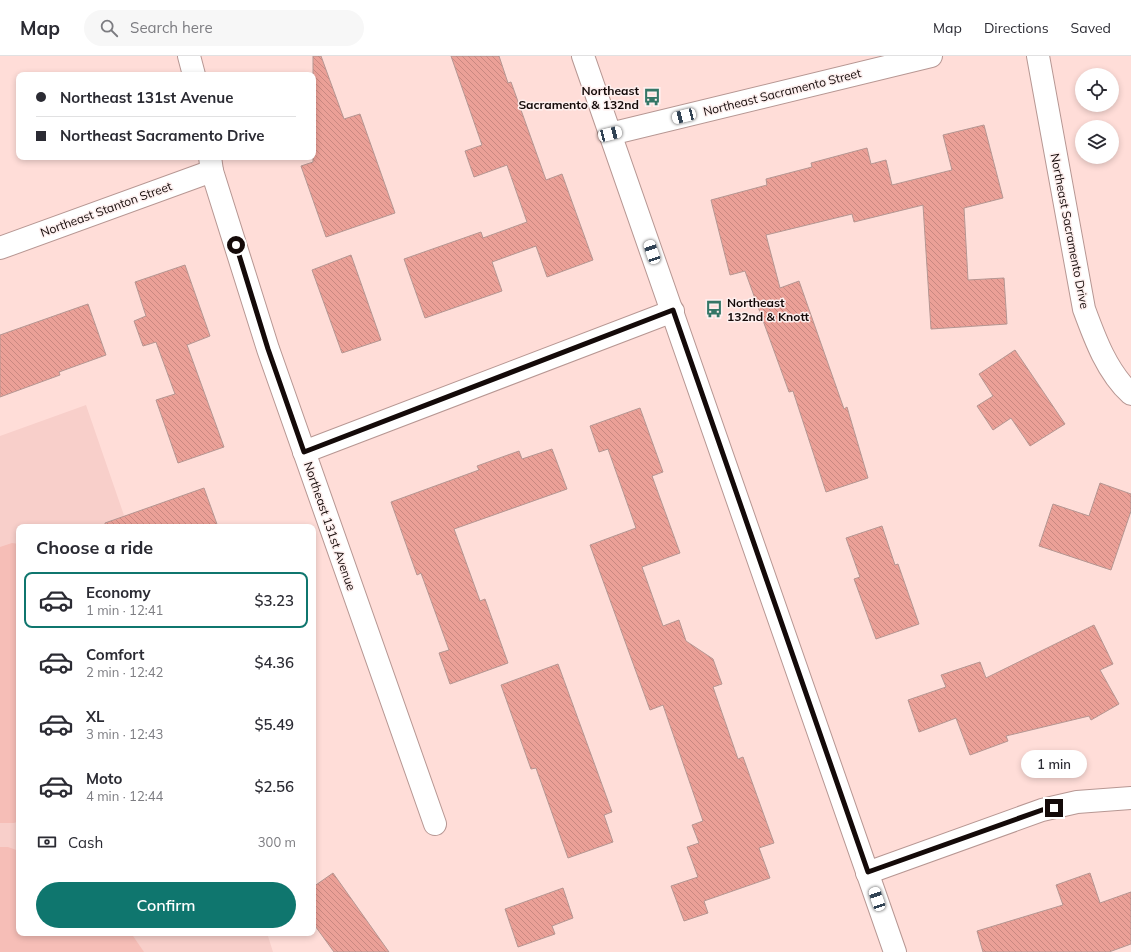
<!DOCTYPE html>
<html lang="en">
<head>
<meta charset="utf-8">
<style>
  :root { --surface:#fff; --page:#f7f7f7; --text:#2b2b33; --muted:#7c7c81; --line:#e1e1e2; --accent:#0f766e }
  body { margin:0; font-family:Mulish,sans-serif; background:var(--page); color:var(--text); height:100vh; display:flex; flex-direction:column; font-size:15px; white-space:nowrap }
  * { box-sizing:border-box; margin:0 }
  p { font-size:13px; color:var(--muted) }
  .icon { flex:none; width:22px; height:22px; fill:none; stroke:currentColor; stroke-width:2; stroke-linecap:round; stroke-linejoin:round }
  .map { position:relative; flex:1; overflow:hidden }
  .sheet { position:absolute; left:16px; top:468px; width:300px; height:412px; display:flex; flex-direction:column; background:var(--surface); border-radius:8px; box-shadow:0 2px 6px #0003 }
  .sheet>* { flex:none }
  .hud { position:absolute; left:16px; top:16px; width:300px; height:88px; border-radius:8px; box-shadow:0 2px 6px #0003; display:grid; align-content:center; height:88px; padding:0 20px; background:var(--surface) }
  .buttons { position:absolute; left:1075px; top:12px; display:grid; gap:8px }
  .buttons a { display:grid; place-items:center; width:44px; height:44px; border-radius:50%; background:var(--surface); box-shadow:0 2px 6px #0003; font-size:20px }
  .end { position:absolute; width:18px; height:18px; margin:-9px; border:5px solid #140a09; background:#fff; box-shadow:0 0 0 2px #fff }
  .from { border-radius:50% }
  .bubble { position:absolute; height:28px; border-radius:14px; background:var(--surface); box-shadow:0 2px 6px #0003; font-size:13px; font-weight:600; line-height:28px; text-align:center }
  .car { position:absolute; width:12px; height:24px; margin:-12px -6px; border-radius:5px; box-shadow:0 0 3px 1px #0007; background:linear-gradient(#fff 24%,#345 0 40%,#fff 0 76%,#345 0 86%,#fff 0) }
  .hud b { display:flex; align-items:center; gap:14px; height:38px; font-size:15px }
  .hud b+b { border-top:1px solid var(--line) }
  .hud i { width:10px; height:10px; background:var(--text) }
  ul { padding:0; list-style:none }
  li { display:flex; align-items:center; gap:12px; height:56px; margin:0 8px 6px; padding:0 12px; border:2px solid transparent; border-radius:8px }
  li div { flex:1 }
  li b { display:block; font-size:15px }
  li em { font-style:normal; font-weight:600 }
  li.on { border-color:var(--accent) }
  li>.icon { width:36px; height:36px; stroke-width:1.5 }
  h2 { padding:0 20px; font-size:18px; line-height:48px }
  .pay { display:flex; align-items:center; gap:10px; height:44px; padding:0 20px; font-size:15px }
  .pay p { margin-inline-start:auto }
  .cta { display:flex; gap:8px; margin-top:auto; padding:8px 20px }
  .cta a { flex:1; height:46px; border-radius:24px; background:var(--accent); color:#fff; font-size:16px; font-weight:600; line-height:46px; text-align:center }
  header { display:flex; align-items:center; gap:24px; box-sizing:border-box; height:56px; padding:0 20px; background:var(--surface); border-bottom:1px solid var(--line) }
  header strong { font-size:19px }
  nav { display:flex; gap:22px; margin-inline-start:auto; font-size:14px }
  .search { width:280px; height:36px; background:var(--page); display:flex; align-items:center; gap:10px; box-sizing:border-box; padding:0 14px; border-radius:22px; color:var(--muted); font-size:15px }
  .map>svg:first-child { display:block }
</style>
</head>
<body>
<header>
<strong>Map</strong>
<div class="search"><svg class="icon" aria-label="search" viewBox="0 0 24 24"><circle cx="10" cy="10" r="6"/><path d="M15 15l6 6"/></svg>Search here</div>
<nav><a>Map</a><a>Directions</a><a>Saved</a></nav>
</header>
<div class="map">
<svg width="1131" height="896" viewBox="0 0 1131 896">
  <defs>
    <pattern id="building-back-hatch" width="6" height="6" patternUnits="userSpaceOnUse"><rect width="6" height="6" fill="#eba097"/><path d="M-1 5l2 2M0 0l6 6M5-1l2 2" fill="none" stroke="#c98881"/></pattern>
  </defs>
  <rect width="100%" height="100%" fill="#ffddd8"/>
  <!-- built -->
  <path fill="#f8cfca" d="M 86,349 L 128,471 L 19,471 L 19,877 L 267,877 L 273,896 L 0,896 L 0,380 Z"/>
  <!-- pitch -->
  <g fill="#f6beb7">
    <path d="M 12,487 L 19,488 L 19,765 L 14,767 L 0,767 L 0,491 Z"/>
    <path d="M 0,791 L 8,791 L 19,795 L 19,877 L 131,877 L 144,896 L 0,896 Z"/>
  </g>
  <!-- building -->
  <g fill="url(#building-back-hatch)" stroke="#b59692">
    <path d="M 313,0 L 321,0 L 344,63 L 360,58 L 395,157 L 326,181 L 301,110 L 313,106 Z"/>
    <path d="M 451,0 L 499,0 L 508,27 L 511,26 L 546,124 L 562,118 L 593,204 L 547,221 L 536,190 L 492,206 L 502,235 L 425,262 L 404,203 L 481,176 L 483,182 L 527,166 L 507,109 L 474,121 L 465,95 L 482,89 Z"/>
    <path d="M 984,69 L 1003,142 L 964,152 L 968,224 L 1004,222 L 1007,268 L 931,273 L 923,149 L 854,166 L 852,158 L 766,179 L 780,232 L 799,225 L 844,353 L 847,351 L 868,422 L 826,436 L 793,335 L 789,336 L 745,215 L 730,219 L 711,144 L 767,129 L 766,123 L 812,111 L 811,107 L 867,92 L 871,108 L 886,104 L 892,129 L 952,114 L 943,79 Z"/>
    <path d="M 351,199 L 381,284 L 342,297 L 312,214 Z"/>
    <path d="M 185,209 L 210,280 L 187,289 L 224,391 L 178,407 L 156,344 L 175,338 L 156,286 L 143,290 L 134,265 L 146,260 L 135,226 Z"/>
    <path d="M 88,248 L 106,299 L 59,316 L 60,319 L 0,341 L 0,279 Z"/>
    <path d="M 1015,294 L 1065,368 L 1030,390 L 1011,362 L 993,374 L 977,350 L 993,340 L 979,318 Z"/>
    <path d="M 640,352 L 663,416 L 652,420 L 680,497 L 642,511 L 663,570 L 679,564 L 686,585 L 713,603 L 722,628 L 713,631 L 738,703 L 743,701 L 774,787 L 759,792 L 770,822 L 704,845 L 708,857 L 684,865 L 671,830 L 698,821 L 687,791 L 699,787 L 692,769 L 703,765 L 663,649 L 650,654 L 590,489 L 636,472 L 608,393 L 599,396 L 590,370 Z"/>
    <path d="M 552,393 L 567,433 L 454,473 L 480,545 L 485,543 L 508,607 L 450,628 L 439,597 L 449,594 L 421,517 L 417,519 L 391,446 L 479,414 L 477,410 L 519,395 L 522,403 Z"/>
    <path d="M 1100,427 L 1131,438 L 1131,455 L 1111,514 L 1039,490 L 1053,448 L 1089,460 Z"/>
    <path d="M 204,432 L 218,471 L 105,471 L 105,467 Z"/>
    <path d="M 882,470 L 895,509 L 898,508 L 919,568 L 876,583 L 854,523 L 860,521 L 846,482 Z"/>
    <path d="M 1094,569 L 1113,608 L 1100,614 L 1119,648 L 1091,664 L 1089,660 L 1006,680 L 1008,685 L 970,699 L 956,662 L 919,676 L 908,644 L 946,631 L 941,619 L 980,606 L 986,622 Z"/>
    <path d="M 558,608 L 612,756 L 604,759 L 613,786 L 568,802 L 536,712 L 531,713 L 501,629 Z"/>
    <path d="M 333,817 L 389,896 L 334,896 L 313,867 L 313,831 Z"/>
    <path d="M 1090,817 L 1100,847 L 1131,836 L 1131,888 L 1109,896 L 983,896 L 977,875 L 1063,849 L 1056,829 Z"/>
    <path d="M 563,832 L 573,862 L 552,870 L 555,878 L 518,891 L 505,853 Z"/>
  </g>
  <g fill="none" stroke-linecap="round" stroke-linejoin="round">
    <!-- minor casing -->
    <g stroke="#b79793" stroke-width="24">
      <g id="minor">
        <path d="M 189,0 L 194,19"/>
        <path d="M 583,0 L 895,896"/>
        <path d="M 1038,0 L 1084,253 C 1095,283 1107,316 1131,338"/>
        <path d="M 610,78 L 931,0"/>
        <path d="M 210,101 L 212,115 L 268,293 L 435,768"/>
        <path d="M 0,192 L 212,115"/>
        <path d="M 304,396 L 673,255"/>
        <path d="M 867,817 L 1042,754 L 1077,746 L 1131,742"/>
      </g>
    </g>
    <!-- minor -->
    <use href="#minor" stroke="#fff" stroke-width="22"/>
  </g>
  <g fill="none" stroke-linecap="round" stroke-linejoin="round">
    <!-- route -->
    <path stroke="#140a09" stroke-width="5" d="M 236,189 L 268,293 L 304,396 L 673,254 L 868,816 L 1042,754 L 1054,752"/>
  </g>
  <!-- icons -->
  <defs>
    <g id="bus-bare" transform="scale(1.38)"><path d="M-5-6H5V4H4V6H2V4H-2V6H-4V4H-5ZM-3.5-4V0h7V-4ZM-3.5 1.2v1.5H-2V1.2ZM2 1.2v1.5H3.5V1.2Z" fill="#347666" stroke="#fdefee" stroke-width="2.5" paint-order="stroke"/></g>
  </defs>
  <g fill-rule="evenodd">
    <use href="#bus-bare" x="652" y="41"/>
    <use href="#bus-bare" x="714" y="253"/>
  </g>
  <g text-anchor="middle" dominant-baseline="central" stroke-width="3" stroke-linejoin="round" paint-order="stroke">
    <!-- poi labels -->
    <g font-size="12" font-weight="bold" fill="#140a09" stroke="#fdefee" text-anchor="end">
      <text x="639" y="34">Northeast<tspan x="639" dy="14">Sacramento &amp; 132nd</tspan></text>
      <text x="727" y="246" text-anchor="start">Northeast<tspan x="727" dy="14">132nd &amp; Knott</tspan></text>
    </g>
    <!-- street labels -->
    <g font-size="12" fill="#140a09" stroke="#fdefee">
      <text transform="translate(782 36) rotate(-14)">Northeast Sacramento Street</text>
      <text transform="translate(106 153) rotate(-20)">Northeast Stanton Street</text>
      <text transform="translate(1070 175) rotate(79)">Northeast Sacramento Drive</text>
      <text transform="translate(330 470) rotate(71)">Northeast 131st Avenue</text>
    </g>
  </g>
</svg>
<div class="buttons">
<a><svg class="icon" aria-label="locate" viewBox="0 0 24 24"><circle cx="12" cy="12" r="6"/><path d="M12 2v4M12 18v4M2 12h4M18 12h4"/></svg></a>
<a><svg class="icon" aria-label="layers" viewBox="0 0 24 24"><path d="M12 4l9 5-9 5-9-5zM3 14l9 5 9-5"/></svg></a>
</div>
<i class="end from" style="left:236px;top:189px"></i>
<i class="end" style="left:1054px;top:752px"></i>
<div class="bubble" style="left:1021px;top:694px;width:66px">1 min</div>
<i class="car" style="left:684px;top:60px;rotate:256deg"></i>
<i class="car" style="left:610px;top:78px;rotate:76deg"></i>
<i class="car" style="left:652px;top:196px;rotate:341deg"></i>
<i class="car" style="left:877px;top:843px;rotate:341deg"></i>
<div class="hud">
<b><i class="from"></i>Northeast 131st Avenue</b>
<b><i></i>Northeast Sacramento Drive</b>
</div>
<section class="sheet">
<h2>Choose a ride</h2>
<ul>
<li class="on"><svg class="icon" aria-label="car" viewBox="0 0 24 24"><path d="M5 17H2v-5l4-1 3-4h7l3 4 3 1v5h-3M9 17h6M6 11h13"/><circle cx="7" cy="17" r="2"/><circle cx="17" cy="17" r="2"/></svg><div><b>Economy</b><p>1 min · 12:41</p></div><em>$3.23</em></li>
<li><svg class="icon" aria-label="car" viewBox="0 0 24 24"><path d="M5 17H2v-5l4-1 3-4h7l3 4 3 1v5h-3M9 17h6M6 11h13"/><circle cx="7" cy="17" r="2"/><circle cx="17" cy="17" r="2"/></svg><div><b>Comfort</b><p>2 min · 12:42</p></div><em>$4.36</em></li>
<li><svg class="icon" aria-label="car" viewBox="0 0 24 24"><path d="M5 17H2v-5l4-1 3-4h7l3 4 3 1v5h-3M9 17h6M6 11h13"/><circle cx="7" cy="17" r="2"/><circle cx="17" cy="17" r="2"/></svg><div><b>XL</b><p>3 min · 12:43</p></div><em>$5.49</em></li>
<li><svg class="icon" aria-label="car" viewBox="0 0 24 24"><path d="M5 17H2v-5l4-1 3-4h7l3 4 3 1v5h-3M9 17h6M6 11h13"/><circle cx="7" cy="17" r="2"/><circle cx="17" cy="17" r="2"/></svg><div><b>Moto</b><p>4 min · 12:44</p></div><em>$2.56</em></li>
</ul>
<div class="pay"><svg class="icon" aria-label="cash" viewBox="0 0 24 24"><path d="M3 7h18v10H3z"/><circle cx="12" cy="12" r="2"/></svg>Cash<p>300 m</p></div>
<div class="cta"><a>Confirm</a></div>
</section>
</div>
</body>
</html>
